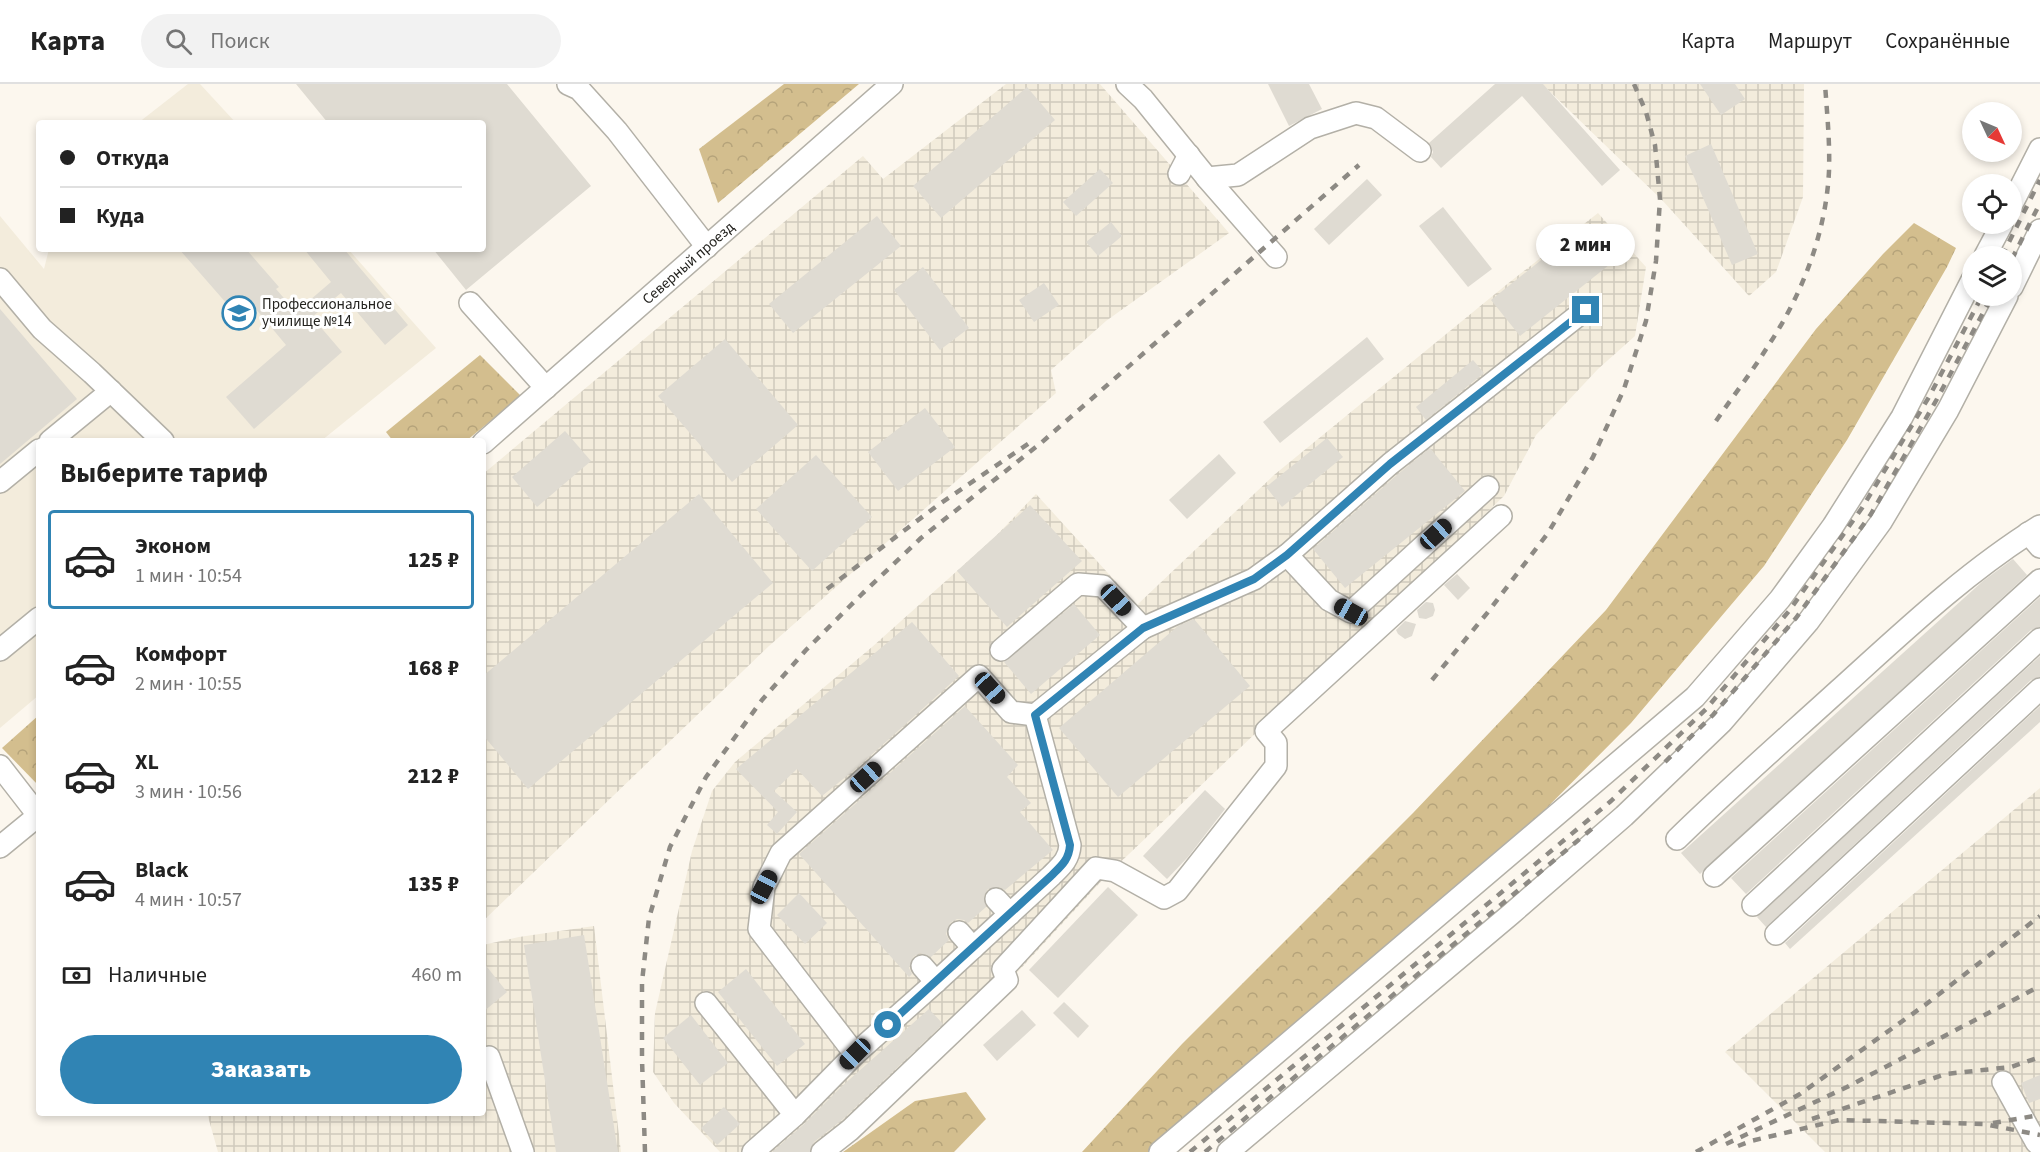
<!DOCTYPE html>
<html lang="ru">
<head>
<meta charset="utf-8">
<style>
  :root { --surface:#fff; --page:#f2f2f2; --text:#222; --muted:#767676; --line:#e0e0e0; --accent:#3084b4 }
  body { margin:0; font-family:"Source Sans 3",sans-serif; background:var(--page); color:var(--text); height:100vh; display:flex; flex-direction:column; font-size:22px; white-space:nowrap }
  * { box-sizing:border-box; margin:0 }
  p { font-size:20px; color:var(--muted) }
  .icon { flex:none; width:33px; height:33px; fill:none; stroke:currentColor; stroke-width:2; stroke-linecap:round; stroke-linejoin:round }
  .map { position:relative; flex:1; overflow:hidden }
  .panel { position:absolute; left:36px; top:354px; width:450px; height:678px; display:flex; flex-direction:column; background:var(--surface); border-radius:6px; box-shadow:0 3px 9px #0003 }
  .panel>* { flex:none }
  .top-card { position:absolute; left:36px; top:36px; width:450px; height:132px; border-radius:6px; box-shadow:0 3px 9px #0003; display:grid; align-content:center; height:132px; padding:0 24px; background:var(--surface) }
  .needle { width:39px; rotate:134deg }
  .fabs { position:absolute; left:1962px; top:18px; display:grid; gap:12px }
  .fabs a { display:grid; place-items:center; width:60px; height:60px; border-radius:50%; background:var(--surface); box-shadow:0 3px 9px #0003; font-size:30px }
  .end { position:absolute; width:27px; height:27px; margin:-14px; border:8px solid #3084b4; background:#fff; box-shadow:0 0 0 3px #fff }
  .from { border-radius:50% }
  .bubble { position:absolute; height:42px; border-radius:21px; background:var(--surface); box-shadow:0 3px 9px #0003; font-size:20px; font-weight:800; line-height:42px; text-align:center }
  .car { position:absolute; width:18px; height:36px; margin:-18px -9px; border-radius:8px; box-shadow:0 0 4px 2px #0007; background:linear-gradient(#222 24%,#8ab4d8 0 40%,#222 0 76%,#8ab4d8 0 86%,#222 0) }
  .top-card b { display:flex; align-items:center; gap:21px; height:57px; font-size:22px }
  .top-card b+b { border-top:2px solid var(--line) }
  .top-card i { width:15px; height:15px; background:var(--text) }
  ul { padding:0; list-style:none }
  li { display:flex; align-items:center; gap:18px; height:99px; margin:0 12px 9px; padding:0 12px; border:3px solid transparent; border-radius:6px }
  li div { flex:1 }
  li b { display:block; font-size:22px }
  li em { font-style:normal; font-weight:800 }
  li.on { border-color:var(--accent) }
  li>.icon { width:54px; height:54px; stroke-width:1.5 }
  h2 { padding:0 24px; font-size:27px; line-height:72px }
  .pay { display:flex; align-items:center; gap:15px; height:66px; padding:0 24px; font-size:22px }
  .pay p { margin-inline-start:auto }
  .action { display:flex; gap:12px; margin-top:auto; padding:12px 24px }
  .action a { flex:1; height:69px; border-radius:36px; background:var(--accent); color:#fff; font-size:24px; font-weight:800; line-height:69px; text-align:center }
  header { display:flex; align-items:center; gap:36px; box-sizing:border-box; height:84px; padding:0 30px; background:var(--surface); border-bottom:2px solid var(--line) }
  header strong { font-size:28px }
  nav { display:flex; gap:33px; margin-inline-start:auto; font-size:21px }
  .search { width:420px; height:54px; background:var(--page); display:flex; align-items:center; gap:15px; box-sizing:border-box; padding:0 21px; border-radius:33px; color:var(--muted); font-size:22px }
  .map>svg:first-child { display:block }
</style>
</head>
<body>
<header>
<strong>Карта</strong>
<div class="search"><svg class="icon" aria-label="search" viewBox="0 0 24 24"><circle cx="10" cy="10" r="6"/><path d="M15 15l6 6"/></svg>Поиск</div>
<nav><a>Карта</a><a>Маршрут</a><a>Сохранённые</a></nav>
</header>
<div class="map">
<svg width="2040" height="1068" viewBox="0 0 2040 1068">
  <defs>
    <pattern id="industrial-grid" width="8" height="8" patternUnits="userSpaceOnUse" patternTransform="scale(1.5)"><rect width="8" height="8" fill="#f3ecdc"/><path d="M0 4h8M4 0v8" fill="none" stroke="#d0cabc"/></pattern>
    <pattern id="forest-crowns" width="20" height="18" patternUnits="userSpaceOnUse" patternTransform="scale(1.5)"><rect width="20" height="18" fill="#d3be8e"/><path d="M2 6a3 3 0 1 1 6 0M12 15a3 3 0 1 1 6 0" fill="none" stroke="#b5a37a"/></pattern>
  </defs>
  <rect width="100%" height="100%" fill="#fcf7ee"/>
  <!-- built -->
  <g fill="#f3ecdc">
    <path d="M 188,0 L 200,0 L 236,39 L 138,39 Z"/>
    <path d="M 0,132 L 44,185 L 49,165 L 348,165 L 436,264 L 321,357 L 39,357 L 39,611 L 0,644 Z"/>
  </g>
  <!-- industrial -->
  <g fill="url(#industrial-grid)">
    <path d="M 1006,0 L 1100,0 L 1229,149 L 1106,237 L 1051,286 L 1056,309 L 769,562 L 483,837 L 483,390 L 863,72 L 883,95 Z"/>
    <path d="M 1542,0 L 1804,0 L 1803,113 L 1776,188 L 1749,212 L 1662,116 Z"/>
    <path d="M 1598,129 L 1646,183 L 1635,252 L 1598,285 L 1536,351 L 1504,412 L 1107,791 L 1000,907 L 830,1068 L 720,1068 L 674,1019 L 653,988 L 655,929 L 692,767 L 712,707 L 735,678 L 872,563 L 995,453 L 1036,410 L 1137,521 L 1274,391 L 1506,201 Z"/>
    <path d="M 2040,704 L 2040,1068 L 1825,1068 L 1725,968 Z"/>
    <path d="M 594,842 L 621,1068 L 218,1068 L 207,1029 L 483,1029 L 483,861 L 519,853 Z"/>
  </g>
  <!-- forest -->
  <g fill="url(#forest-crowns)">
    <path d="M 784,0 L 859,0 L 718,119 L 699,65 Z"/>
    <path d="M 1914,139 L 1956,164 L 1947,183 L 1847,356 L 1764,482 L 1631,639 L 1491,780 L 1207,1017 L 1149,1068 L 1082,1068 L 1182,960 L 1413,729 L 1606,526 L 1816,245 L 1883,170 Z"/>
    <path d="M 480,271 L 521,312 L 466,357 L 393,357 L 386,348 Z"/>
    <path d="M 39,631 L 39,702 L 2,664 Z"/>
    <path d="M 966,1008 L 986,1035 L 954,1068 L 843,1068 L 915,1017 Z"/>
  </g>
  <!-- building -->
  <g fill="#dfdbd2">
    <path d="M 296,0 L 507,0 L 591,102 L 466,206 L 433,165 L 483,165 L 483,39 L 328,39 Z"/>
    <path d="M 1268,0 L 1309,0 L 1322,25 L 1289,42 Z"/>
    <path d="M 1495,0 L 1543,0 L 1620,86 L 1602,102 L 1522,12 L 1441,84 L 1431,73 L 1433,68 L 1429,59 Z"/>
    <path d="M 1700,0 L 1735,0 L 1745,15 L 1721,31 Z"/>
    <path d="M 1027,3 L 1055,36 L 941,134 L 913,102 Z"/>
    <path d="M 1711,60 L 1758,170 L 1732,181 L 1685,72 Z"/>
    <path d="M 1100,85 L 1113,99 L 1076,132 L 1063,118 Z"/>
    <path d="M 1367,95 L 1382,111 L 1329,161 L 1314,145 Z"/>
    <path d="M 1443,123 L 1492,185 L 1468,203 L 1419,142 Z"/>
    <path d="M 877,132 L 901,162 L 793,249 L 769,220 Z"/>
    <path d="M 1111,138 L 1122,152 L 1098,172 L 1086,158 Z"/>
    <path d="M 1580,145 L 1609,181 L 1520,252 L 1491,216 Z"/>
    <path d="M 179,165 L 246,165 L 279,203 L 276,205 L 296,228 L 331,198 L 304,165 L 344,165 L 408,241 L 385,261 L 341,209 L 312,233 L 342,268 L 254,345 L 226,313 L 286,261 L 255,224 L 241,236 Z"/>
    <path d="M 923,183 L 969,244 L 940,266 L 894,206 Z"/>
    <path d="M 1044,199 L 1059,221 L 1034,238 L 1019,216 Z"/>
    <path d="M 0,225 L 77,315 L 0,380 Z"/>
    <path d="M 1367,253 L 1384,275 L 1280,359 L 1263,338 Z"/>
    <path d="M 725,255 L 798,341 L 732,398 L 658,312 Z"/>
    <path d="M 1473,276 L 1484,289 L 1426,336 L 1416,323 Z"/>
    <path d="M 925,324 L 955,363 L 898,407 L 868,368 Z"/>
    <path d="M 565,347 L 591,377 L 537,423 L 512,393 Z"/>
    <path d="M 1327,354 L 1343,373 L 1282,423 L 1266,403 Z"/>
    <path d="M 1430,364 L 1465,407 L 1345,504 L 1313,465 L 1398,390 Z"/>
    <path d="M 1219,370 L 1236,389 L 1187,435 L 1169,416 Z"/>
    <path d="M 816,371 L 872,433 L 812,487 L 756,425 Z"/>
    <path d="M 699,410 L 773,499 L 528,705 L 483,651 L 483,592 Z"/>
    <path d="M 1030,421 L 1082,477 L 1007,543 L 957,487 Z"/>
    <path d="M 2013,475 L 2027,491 L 1700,790 L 1681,769 L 1983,497 Z"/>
    <path d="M 1457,490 L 1470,504 L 1458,516 L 1444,501 Z"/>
    <path d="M 2040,513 L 2040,543 L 2031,546 L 1746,810 L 1731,794 Z"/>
    <path d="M 1426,518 L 1433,519 L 1435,526 L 1433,532 L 1426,535 L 1419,534 L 1417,526 Z"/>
    <path d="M 1074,520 L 1100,551 L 1031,610 L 1004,578 Z"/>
    <path d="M 1194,535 L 1250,602 L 1118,713 L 1059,644 L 1178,542 Z"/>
    <path d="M 1405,537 L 1416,540 L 1412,552 L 1405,555 L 1398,550 L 1396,546 Z"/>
    <path d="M 912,538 L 959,592 L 858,683 L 822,712 L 797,685 L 774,707 L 797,728 L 777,750 L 767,741 L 778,728 L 736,685 Z"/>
    <path d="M 2040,572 L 2040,593 L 2031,596 L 1766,843 L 1757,833 Z"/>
    <path d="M 965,622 L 1018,681 L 1007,693 L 1031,719 L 1020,728 L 1053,766 L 1005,806 L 999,803 L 988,805 L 984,812 L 986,823 L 968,839 L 964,836 L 957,835 L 950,839 L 946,850 L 949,856 L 931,873 L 920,869 L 913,873 L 909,884 L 912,890 L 909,893 L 799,770 Z"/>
    <path d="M 2040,622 L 2040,638 L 1790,865 L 1785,859 Z"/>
    <path d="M 1205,706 L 1225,725 L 1188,773 L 1167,795 L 1143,772 Z"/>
    <path d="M 1108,803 L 1138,831 L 1058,914 L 1029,886 Z"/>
    <path d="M 799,809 L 827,839 L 805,860 L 777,831 Z"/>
    <path d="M 584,851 L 618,1068 L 556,1068 L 524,861 Z"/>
    <path d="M 483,878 L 507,908 L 483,928 Z"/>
    <path d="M 746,885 L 805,960 L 777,982 L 718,908 Z"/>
    <path d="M 1064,918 L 1089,942 L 1078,954 L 1053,929 Z"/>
    <path d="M 929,925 L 943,940 L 842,1036 L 814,1058 L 810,1068 L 772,1068 L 803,1041 L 841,1003 Z"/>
    <path d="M 1022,926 L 1036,941 L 997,977 L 983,961 Z"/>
    <path d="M 691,931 L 728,979 L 700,1001 L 663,954 Z"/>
    <path d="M 2040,991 L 2040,1015 L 2029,1019 L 2021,999 Z"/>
    <path d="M 724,1023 L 740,1040 L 717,1061 L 701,1044 Z"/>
  </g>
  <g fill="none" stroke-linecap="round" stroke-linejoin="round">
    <!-- minor casing -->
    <g stroke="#b3b0a7" stroke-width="24">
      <g id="minor">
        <path d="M 568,0 L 579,5 L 617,47 L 707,163"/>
        <path d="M 1127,0 L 1143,15 L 1207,94 L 1276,173"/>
        <path d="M 1179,90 L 1189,71"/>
        <path d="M 1207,94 L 1238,91 L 1310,44 L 1356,29 L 1376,34 L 1420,67"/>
        <path d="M 2012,120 L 2040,65"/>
        <path d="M 1985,172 L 2002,140"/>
        <path d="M 0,195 L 42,245 L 92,289 L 163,357"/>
        <path d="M 2012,203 L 2040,146"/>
        <path d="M 470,219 L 546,304"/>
        <path d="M 50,357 L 111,307"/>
        <path id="s1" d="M 483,359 L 892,0"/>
        <path d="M 0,398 L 39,366"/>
        <path d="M 2028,449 L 2040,463"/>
        <path d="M 1287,471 L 1329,516 L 1351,528 L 1488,403"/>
        <path d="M 1143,544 L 1254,495 L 1287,471 L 1390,380 L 1585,226"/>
        <path d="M 0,566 L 39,534"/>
        <path d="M 0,682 L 38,731"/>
        <path d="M 1677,755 C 1729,704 1784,656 1839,606 C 1903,548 1966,488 2040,442"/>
        <path d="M 0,763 L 39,731"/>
        <path d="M 1714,792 L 2040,496"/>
        <path d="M 996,815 L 1010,830"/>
        <path d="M 1753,821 L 2040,555"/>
        <path d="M 959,848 L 973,864"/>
        <path d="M 1776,850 L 2040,605"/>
        <path d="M 922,882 L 936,898"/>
        <path d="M 706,919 L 795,1031"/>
        <path d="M 855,970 L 936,898 L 1051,792 C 1061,782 1069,776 1070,761 L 1035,631"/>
        <path d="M 489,973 L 523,1068"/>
        <path d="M 2003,998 L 2036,1058 L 2040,1062"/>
        <path d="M 753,1068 L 795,1031 L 855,970 L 759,845 L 764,803 L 781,769 L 979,592 L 1011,628 L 1035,631 L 1143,544 L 1103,502 L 1078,500 L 1001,566"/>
        <path d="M 822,1068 L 850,1046 L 1007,896 L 1003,885 L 1096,784 L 1115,787 L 1164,814 L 1177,807 L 1276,682 L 1276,659 L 1266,647 L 1501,432"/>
        <path d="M 1160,1068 L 1695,613 L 1780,515 L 1833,442 L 1902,333 L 1972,196"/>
        <path d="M 1228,1068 L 1511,830 L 1624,732 L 1722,638 L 1808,538 L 1881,438 L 1948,326 L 2007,212"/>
      </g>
    </g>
    <!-- minor -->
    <use href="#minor" stroke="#fff" stroke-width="21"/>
    <!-- rail -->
    <g stroke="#8d8a84" stroke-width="4.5" stroke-dasharray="8 8" stroke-linecap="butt">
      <path d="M 2002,172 L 2040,96"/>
      <path d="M 2012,175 L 2040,119"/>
      <path d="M 1716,337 C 1733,312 1752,288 1768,262 C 1802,211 1826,149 1829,87 C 1830,58 1827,29 1825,0"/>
      <path d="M 827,505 L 938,421 L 1031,358"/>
      <path d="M 1432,596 L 1488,528 L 1548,449 L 1593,373 L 1624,305 L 1646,237 L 1656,177 L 1660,115 L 1655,61 L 1646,28 L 1634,0"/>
      <path d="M 1665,678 L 1713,631 L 1796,534 L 1871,430 L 1937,315 L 1992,212"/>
      <path d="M 1812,1035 L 1946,990 L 2011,983 L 2040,973"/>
      <path d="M 1993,1039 L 2040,1031"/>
      <path d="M 1726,1060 L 1847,1003 L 2040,902"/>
      <path d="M 1738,1062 L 1751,1057 L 1839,1036 L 1984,1040 L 2040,1051"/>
      <path d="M 645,1068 L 642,975 L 642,898 L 649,834 L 670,763 L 706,693 L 762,616 L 806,566 L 863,509 L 921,454 L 1041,359 L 1359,81"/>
      <path d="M 1190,1068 L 1611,717 L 1706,625 L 1789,527 L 1862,424 L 1929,313 L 1982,212"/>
      <path d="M 1205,1068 L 1594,743"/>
      <path d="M 1696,1068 L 1800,1010 L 1925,921 L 2040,832"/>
    </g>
  </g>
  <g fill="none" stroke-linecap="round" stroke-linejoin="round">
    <!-- route -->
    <path stroke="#3084b4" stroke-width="8" d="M 888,941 L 1051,792 C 1061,782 1069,776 1070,761 L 1035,631 L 1143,544 L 1254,495 L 1287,471 L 1390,380 L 1586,226"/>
  </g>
  <!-- icons -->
  <defs>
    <g id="school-ring" transform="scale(1.725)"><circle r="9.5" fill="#fff" stroke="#3084b4" stroke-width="1.5"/><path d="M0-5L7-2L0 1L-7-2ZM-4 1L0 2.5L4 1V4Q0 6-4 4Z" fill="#3084b4"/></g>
  </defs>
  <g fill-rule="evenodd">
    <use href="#school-ring" x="239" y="229"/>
  </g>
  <g text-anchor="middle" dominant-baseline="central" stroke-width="6" stroke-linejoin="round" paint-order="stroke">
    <!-- street labels -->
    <g font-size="15" fill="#24231f" stroke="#fff">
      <text stroke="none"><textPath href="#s1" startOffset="273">Северный проезд</textPath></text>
    </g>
    <!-- poi labels -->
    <g font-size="15" fill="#24231f" stroke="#fff" text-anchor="start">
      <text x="262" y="220">Профессиональное<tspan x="262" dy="17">училище №14</tspan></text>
    </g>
  </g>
</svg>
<div class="fabs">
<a><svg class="needle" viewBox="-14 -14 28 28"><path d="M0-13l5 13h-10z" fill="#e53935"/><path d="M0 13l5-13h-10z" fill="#767676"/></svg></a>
<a><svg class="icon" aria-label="locate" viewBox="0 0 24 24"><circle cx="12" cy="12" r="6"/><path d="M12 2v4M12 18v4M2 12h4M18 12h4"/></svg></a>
<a><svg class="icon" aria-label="layers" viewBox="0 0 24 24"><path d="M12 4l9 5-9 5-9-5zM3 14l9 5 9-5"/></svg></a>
</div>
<i class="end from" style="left:888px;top:941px"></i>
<i class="end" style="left:1586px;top:226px"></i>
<div class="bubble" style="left:1536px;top:140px;width:99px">2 мин</div>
<i class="car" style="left:1436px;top:450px;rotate:48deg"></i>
<i class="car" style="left:1116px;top:516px;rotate:137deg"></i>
<i class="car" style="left:1351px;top:528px;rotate:299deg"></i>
<i class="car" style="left:990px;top:604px;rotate:138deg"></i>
<i class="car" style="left:866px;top:693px;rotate:48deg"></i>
<i class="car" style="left:764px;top:803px;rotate:28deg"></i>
<i class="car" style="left:855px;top:970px;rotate:225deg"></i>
<div class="top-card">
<b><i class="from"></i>Откуда</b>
<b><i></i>Куда</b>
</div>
<section class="panel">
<h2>Выберите тариф</h2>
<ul>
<li class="on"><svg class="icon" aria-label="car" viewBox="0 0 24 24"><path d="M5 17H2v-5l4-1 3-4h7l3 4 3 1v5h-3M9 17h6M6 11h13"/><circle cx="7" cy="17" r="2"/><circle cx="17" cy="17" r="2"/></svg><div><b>Эконом</b><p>1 мин · 10:54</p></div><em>125 ₽</em></li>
<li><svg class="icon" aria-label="car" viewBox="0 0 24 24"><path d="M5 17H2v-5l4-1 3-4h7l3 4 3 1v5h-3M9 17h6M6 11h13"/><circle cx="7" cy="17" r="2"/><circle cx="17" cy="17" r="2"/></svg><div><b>Комфорт</b><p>2 мин · 10:55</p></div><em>168 ₽</em></li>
<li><svg class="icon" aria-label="car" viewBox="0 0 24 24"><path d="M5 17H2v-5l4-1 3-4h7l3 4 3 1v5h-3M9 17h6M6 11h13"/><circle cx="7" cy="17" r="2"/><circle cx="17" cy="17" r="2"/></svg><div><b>XL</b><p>3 мин · 10:56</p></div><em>212 ₽</em></li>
<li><svg class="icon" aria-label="car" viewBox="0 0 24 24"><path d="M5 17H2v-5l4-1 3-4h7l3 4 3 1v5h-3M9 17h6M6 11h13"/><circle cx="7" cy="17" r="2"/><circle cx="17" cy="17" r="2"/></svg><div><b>Black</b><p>4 мин · 10:57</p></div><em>135 ₽</em></li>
</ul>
<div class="pay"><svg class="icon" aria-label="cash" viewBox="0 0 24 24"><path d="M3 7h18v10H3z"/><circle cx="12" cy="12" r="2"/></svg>Наличные<p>460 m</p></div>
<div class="action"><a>Заказать</a></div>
</section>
</div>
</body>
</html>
